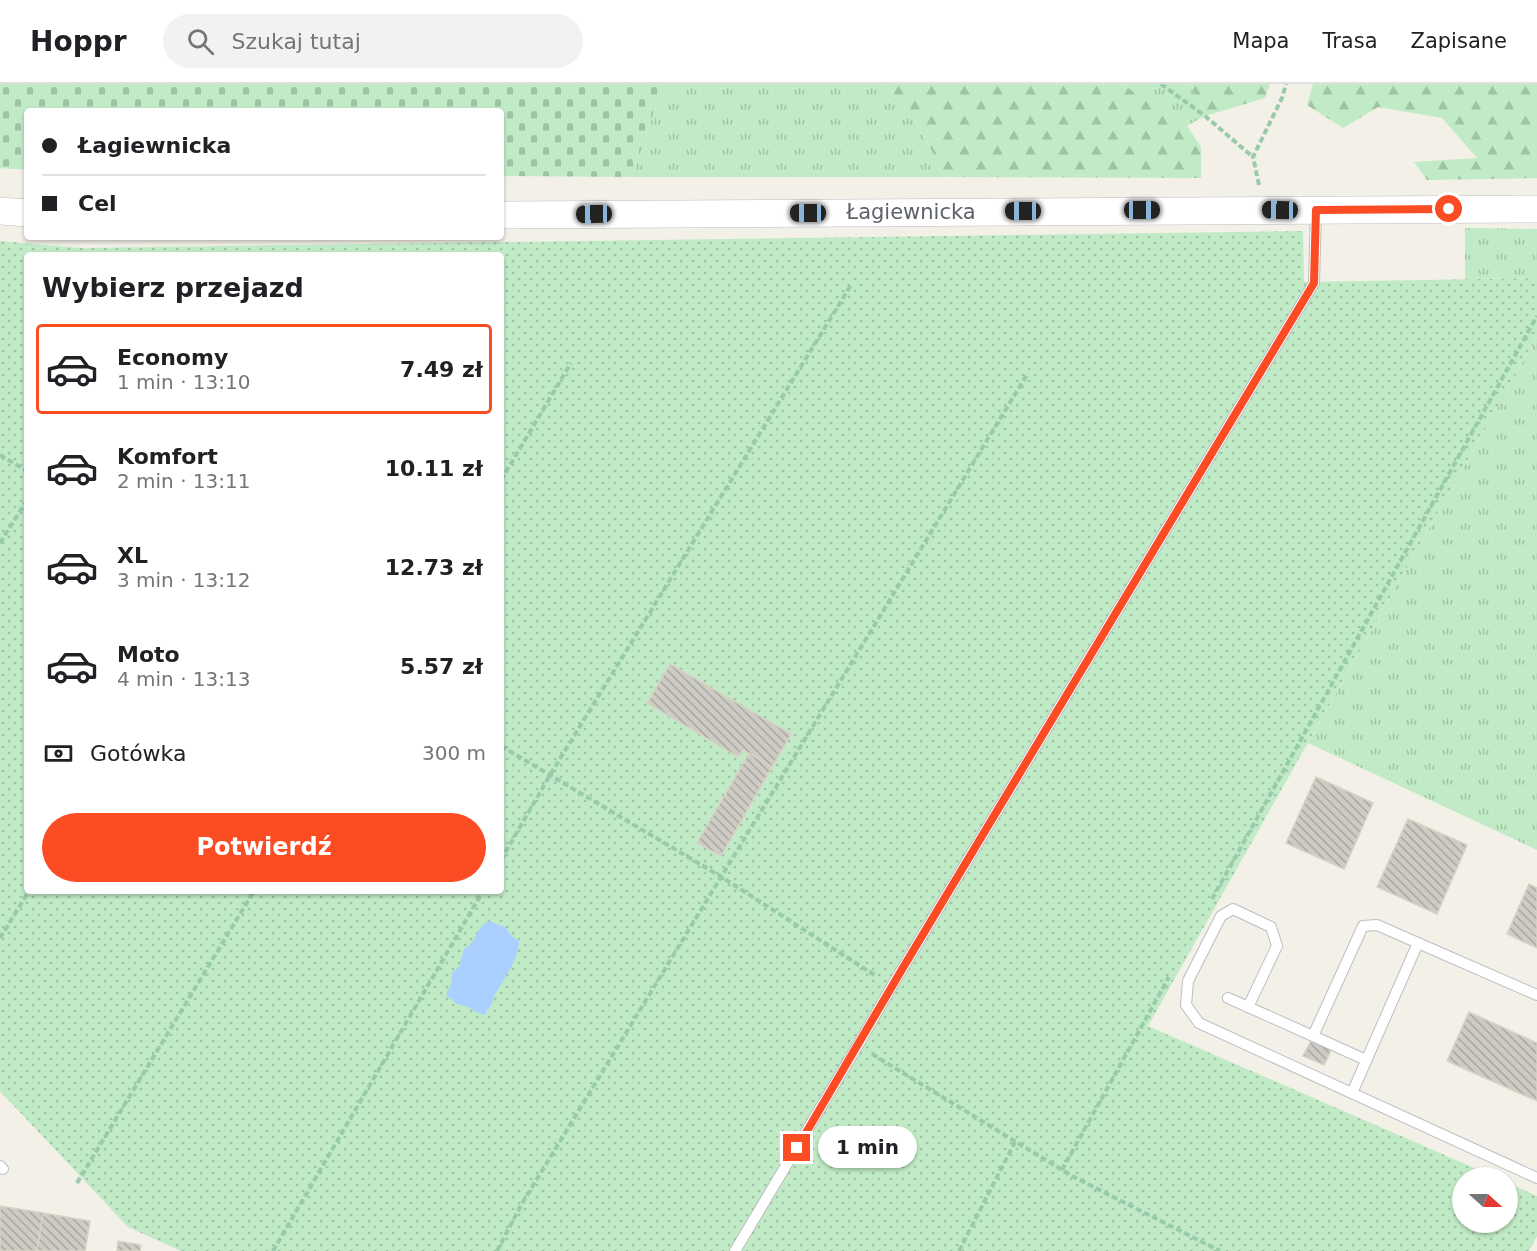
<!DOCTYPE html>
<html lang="pl">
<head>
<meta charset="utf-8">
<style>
  :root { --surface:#fff; --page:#f2f2f2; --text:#202124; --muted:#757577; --line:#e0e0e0; --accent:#fb4c24 }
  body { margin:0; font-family:"DejaVu Sans",sans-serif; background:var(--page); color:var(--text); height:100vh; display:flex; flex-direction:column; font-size:22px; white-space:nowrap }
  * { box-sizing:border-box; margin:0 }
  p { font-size:20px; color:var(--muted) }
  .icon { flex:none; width:33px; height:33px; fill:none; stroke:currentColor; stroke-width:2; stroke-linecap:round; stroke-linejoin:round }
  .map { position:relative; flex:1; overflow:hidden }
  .side { position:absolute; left:24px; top:168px; width:480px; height:642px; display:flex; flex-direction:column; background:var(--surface); border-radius:6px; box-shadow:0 2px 4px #0004 }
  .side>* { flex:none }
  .top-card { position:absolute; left:24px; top:24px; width:480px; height:132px; border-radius:6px; box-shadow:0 2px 4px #0004; display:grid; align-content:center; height:132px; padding:0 18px; background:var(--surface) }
  .needle { width:39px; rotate:111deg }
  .controls { position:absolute; left:1452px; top:1083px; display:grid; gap:12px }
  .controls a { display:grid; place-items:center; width:66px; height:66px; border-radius:50%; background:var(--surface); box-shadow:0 2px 4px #0004; font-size:30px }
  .end { position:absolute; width:27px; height:27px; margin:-14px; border:8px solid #fb4c24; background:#fff; box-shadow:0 0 0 3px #fff }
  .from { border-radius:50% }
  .bubble { position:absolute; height:42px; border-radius:21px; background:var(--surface); box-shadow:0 2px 4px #0004; font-size:20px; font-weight:700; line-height:42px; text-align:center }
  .car { position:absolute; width:18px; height:36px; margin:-18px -9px; border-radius:8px; box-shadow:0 0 4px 2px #0007; background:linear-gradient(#222 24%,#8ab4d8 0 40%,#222 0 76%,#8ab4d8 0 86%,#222 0) }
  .top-card b { display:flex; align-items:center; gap:21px; height:57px; font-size:22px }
  .top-card b+b { border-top:2px solid var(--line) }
  .top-card i { width:15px; height:15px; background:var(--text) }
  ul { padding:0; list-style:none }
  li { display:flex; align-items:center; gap:18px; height:90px; margin:0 12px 9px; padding:0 6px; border:3px solid transparent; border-radius:6px }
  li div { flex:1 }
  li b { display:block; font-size:22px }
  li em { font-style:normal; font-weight:700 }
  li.active { border-color:var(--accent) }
  li>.icon { width:54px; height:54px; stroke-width:1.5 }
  h2 { padding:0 18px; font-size:27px; line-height:72px }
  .pay { display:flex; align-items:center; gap:15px; height:66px; padding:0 18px; font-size:22px }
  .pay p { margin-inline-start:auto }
  .button { display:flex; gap:12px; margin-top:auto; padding:12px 18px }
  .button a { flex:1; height:69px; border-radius:36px; background:var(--accent); color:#fff; font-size:24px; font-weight:700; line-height:69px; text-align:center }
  header { display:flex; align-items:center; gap:36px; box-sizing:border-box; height:84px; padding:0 30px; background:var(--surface); border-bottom:2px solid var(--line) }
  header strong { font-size:28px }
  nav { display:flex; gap:33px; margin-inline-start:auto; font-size:21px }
  .search { width:420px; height:54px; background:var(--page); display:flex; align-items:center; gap:15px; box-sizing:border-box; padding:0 21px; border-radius:33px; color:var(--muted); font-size:22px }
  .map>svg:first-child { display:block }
</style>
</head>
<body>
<header>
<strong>Hoppr</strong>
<div class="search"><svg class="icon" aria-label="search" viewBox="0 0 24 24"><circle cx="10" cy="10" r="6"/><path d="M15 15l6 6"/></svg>Szukaj tutaj</div>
<nav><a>Mapa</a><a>Trasa</a><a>Zapisane</a></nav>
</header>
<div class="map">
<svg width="1537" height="1167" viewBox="0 0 1537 1167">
  <defs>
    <pattern id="grass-tufts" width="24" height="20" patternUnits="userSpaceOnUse" patternTransform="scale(1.5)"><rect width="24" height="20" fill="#c1ebc6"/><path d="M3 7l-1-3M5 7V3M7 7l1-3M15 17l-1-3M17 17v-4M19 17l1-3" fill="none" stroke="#a0c2a5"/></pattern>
    <pattern id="forest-firs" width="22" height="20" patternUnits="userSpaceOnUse" patternTransform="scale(1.5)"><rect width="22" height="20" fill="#c1ebc6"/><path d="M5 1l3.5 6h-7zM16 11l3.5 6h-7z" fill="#a0c2a5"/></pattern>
    <pattern id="cemetery-stones" width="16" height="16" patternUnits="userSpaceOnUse" patternTransform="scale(1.5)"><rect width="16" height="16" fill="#c1ebc6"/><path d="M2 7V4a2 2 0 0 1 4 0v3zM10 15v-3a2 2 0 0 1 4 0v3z" fill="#a0c2a5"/></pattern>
    <pattern id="garden-dots" width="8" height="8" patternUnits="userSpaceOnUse" patternTransform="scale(1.5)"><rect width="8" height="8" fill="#c1ebc6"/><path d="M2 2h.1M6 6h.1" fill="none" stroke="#a0c2a5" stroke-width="1.8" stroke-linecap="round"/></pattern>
    <pattern id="building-back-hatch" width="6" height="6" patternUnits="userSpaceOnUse" patternTransform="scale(1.5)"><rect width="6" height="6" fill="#cdcbc4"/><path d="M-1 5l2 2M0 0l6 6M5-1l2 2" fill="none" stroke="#aaa8a3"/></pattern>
  </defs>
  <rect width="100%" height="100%" fill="#f2f0e7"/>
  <!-- grass -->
  <g fill="url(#grass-tufts)">
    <path d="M 663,0 L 886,0 L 914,36 L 947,93 L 632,93 Z"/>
    <path d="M 1122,0 L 1184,0 L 1199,14 L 1205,32 L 1187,42 Z"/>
    <path d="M 1465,144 L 1537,145 L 1537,194 L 1465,195 Z"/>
    <path d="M 1537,253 L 1537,766 L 1308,659 Z"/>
  </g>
  <!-- forest -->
  <g fill="url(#forest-firs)">
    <path d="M 886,0 L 1122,0 L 1187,42 L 1201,63 L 1201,94 L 947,93 L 914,36 Z"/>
    <path d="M 1184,0 L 1270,0 L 1265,14 L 1205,32 L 1199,14 Z"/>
    <path d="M 1313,0 L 1537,0 L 1537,94 L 1427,96 L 1414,78 L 1477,74 L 1442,34 L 1378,23 L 1343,44 L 1307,21 Z"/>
  </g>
  <!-- cemetery -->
  <path fill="url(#cemetery-stones)" d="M 0,0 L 663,0 L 632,93 L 501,92 L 501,27 L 27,27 L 27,86 L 0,84 Z"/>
  <!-- garden -->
  <path fill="url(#garden-dots)" fill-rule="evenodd" d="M 1303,147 L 1304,198 L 1537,194 L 1537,253 L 1148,942 L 1495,1093 L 1462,1094 L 1462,1138 L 1508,1138 L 1508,1099 L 1537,1112 L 1537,1152 L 1529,1167 L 181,1167 L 128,1143 L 0,1007 L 0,157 L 81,164 ZM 27,171 L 501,171 L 501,807 L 27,807 Z"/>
  <!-- water -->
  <path fill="#aad0ff" d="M 489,837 L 505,843 L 512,852 L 519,857 L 518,867 L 512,882 L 494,912 L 492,920 L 484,931 L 476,928 L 468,923 L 457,920 L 446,911 L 451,900 L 452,889 L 459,883 L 464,865 C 478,857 474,845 489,837 Z"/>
  <!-- building -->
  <g fill="url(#building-back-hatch)" stroke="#d7d3c4" stroke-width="1.5">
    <path d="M 670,580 L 791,650 L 772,683 L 743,666 L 738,673 L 647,619 Z"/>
    <path d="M 749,669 L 772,683 L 721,772 L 697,759 Z"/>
    <path d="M 1316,693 L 1373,719 L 1344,785 L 1286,759 Z"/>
    <path d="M 1408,735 L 1467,761 L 1437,830 L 1377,803 Z"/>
    <path d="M 1529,800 L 1537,804 L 1537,864 L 1507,850 Z"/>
    <path d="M 1469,928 L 1537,959 L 1537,1017 L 1447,977 Z"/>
    <path d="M 1312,955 L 1332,964 L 1324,981 L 1303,972 Z"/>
    <path d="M 0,1122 L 43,1129 L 37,1167 L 0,1167 Z"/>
    <path d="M 43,1129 L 90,1137 L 85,1167 L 37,1167 Z"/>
    <path d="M 118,1157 L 141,1161 L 140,1167 L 117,1167 Z"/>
  </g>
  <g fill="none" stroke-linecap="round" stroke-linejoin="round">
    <!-- service casing -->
    <g stroke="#bbbec3" stroke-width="12">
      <g id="service">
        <path d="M 1418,859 L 1537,911"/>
        <path d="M 1228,914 L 1313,952"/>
        <path d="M 1248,923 L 1277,862 L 1271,843 L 1233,825 L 1221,832 L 1188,897 L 1186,921 L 1199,939 L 1537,1094"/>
        <path d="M 1352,1009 L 1418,859 L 1377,841 L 1363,842 L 1313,952 L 1366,976"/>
        <path d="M 0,1082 L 3,1085"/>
        <path d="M 735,1167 L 858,961 L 892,902 L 1314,199 L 1316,127"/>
      </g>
    </g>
    <!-- tertiary casing -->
    <g stroke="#bbbec3" stroke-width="28">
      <g id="tertiary">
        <path d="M 0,127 L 27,129"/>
        <path d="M 501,131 L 1537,125"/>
      </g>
    </g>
    <!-- path -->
    <g stroke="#98cbac" stroke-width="4" stroke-dasharray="6 3" stroke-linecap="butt">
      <path d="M 1161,0 L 1205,32 L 1253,73"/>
      <path d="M 1259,101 L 1253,73 L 1282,14 L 1286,0"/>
      <path d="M 0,371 L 27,387"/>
      <path d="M 501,396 L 571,279"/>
      <path d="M 0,459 L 27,416"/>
      <path d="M 501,662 L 720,792 L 876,892"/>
      <path d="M 501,776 L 550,691 L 851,201"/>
      <path d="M 1212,815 L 1537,232"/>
      <path d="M 0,854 L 29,807"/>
      <path d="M 872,970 L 1072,1092 L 1220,1167"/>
      <path d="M 1062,1086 L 1169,893"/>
      <path d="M 77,1099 L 254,807"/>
      <path d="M 273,1167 L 483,807"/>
      <path d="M 497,1167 L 520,1123 L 1028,289"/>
      <path d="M 959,1167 L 1015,1058"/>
    </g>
    <!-- service -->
    <use href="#service" stroke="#fff" stroke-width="10"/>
    <!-- tertiary -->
    <use href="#tertiary" stroke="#fff" stroke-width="27"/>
  </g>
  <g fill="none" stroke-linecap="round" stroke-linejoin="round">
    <!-- route -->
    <path stroke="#fb4c24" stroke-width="8" d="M 797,1064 L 904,882 L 1314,199 L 1316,126 L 1449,125"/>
  </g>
  <g text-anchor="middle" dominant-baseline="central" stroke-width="4.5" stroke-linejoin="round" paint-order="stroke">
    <!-- street labels -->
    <g font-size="21" fill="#5e6269" stroke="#fff">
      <text x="911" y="128">Łagiewnicka</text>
    </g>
  </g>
</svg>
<div class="controls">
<a><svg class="needle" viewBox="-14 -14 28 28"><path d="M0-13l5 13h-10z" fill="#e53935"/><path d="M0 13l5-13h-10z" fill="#757577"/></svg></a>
</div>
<i class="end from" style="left:1449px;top:125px"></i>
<i class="end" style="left:797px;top:1064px"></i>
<div class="bubble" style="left:818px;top:1042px;width:99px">1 min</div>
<i class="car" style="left:1142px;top:126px;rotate:90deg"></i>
<i class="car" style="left:1280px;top:126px;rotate:271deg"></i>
<i class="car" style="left:1023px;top:127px;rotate:270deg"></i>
<i class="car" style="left:808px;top:129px;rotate:270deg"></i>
<i class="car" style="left:594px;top:130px;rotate:269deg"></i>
<div class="top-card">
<b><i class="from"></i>Łagiewnicka</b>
<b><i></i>Cel</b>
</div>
<section class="side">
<h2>Wybierz przejazd</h2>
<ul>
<li class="active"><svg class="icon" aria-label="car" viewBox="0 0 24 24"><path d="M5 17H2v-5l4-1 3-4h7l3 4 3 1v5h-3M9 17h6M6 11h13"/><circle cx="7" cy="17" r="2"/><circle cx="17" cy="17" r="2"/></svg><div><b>Economy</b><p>1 min · 13:10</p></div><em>7.49 zł</em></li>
<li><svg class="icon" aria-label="car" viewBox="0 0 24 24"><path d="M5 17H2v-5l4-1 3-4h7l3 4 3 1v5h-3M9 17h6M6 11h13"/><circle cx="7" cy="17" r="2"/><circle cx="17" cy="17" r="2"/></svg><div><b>Komfort</b><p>2 min · 13:11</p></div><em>10.11 zł</em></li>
<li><svg class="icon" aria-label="car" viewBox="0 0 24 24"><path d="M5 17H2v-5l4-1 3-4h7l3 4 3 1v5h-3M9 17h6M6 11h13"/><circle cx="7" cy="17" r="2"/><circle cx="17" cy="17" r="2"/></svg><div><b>XL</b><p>3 min · 13:12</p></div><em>12.73 zł</em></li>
<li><svg class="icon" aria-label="car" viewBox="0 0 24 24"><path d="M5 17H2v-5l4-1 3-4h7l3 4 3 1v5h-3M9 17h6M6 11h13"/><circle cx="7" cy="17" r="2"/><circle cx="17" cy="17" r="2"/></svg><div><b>Moto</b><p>4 min · 13:13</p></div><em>5.57 zł</em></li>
</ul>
<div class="pay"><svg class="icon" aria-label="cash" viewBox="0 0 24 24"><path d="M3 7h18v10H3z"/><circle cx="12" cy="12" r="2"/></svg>Gotówka<p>300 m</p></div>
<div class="button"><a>Potwierdź</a></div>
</section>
</div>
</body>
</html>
